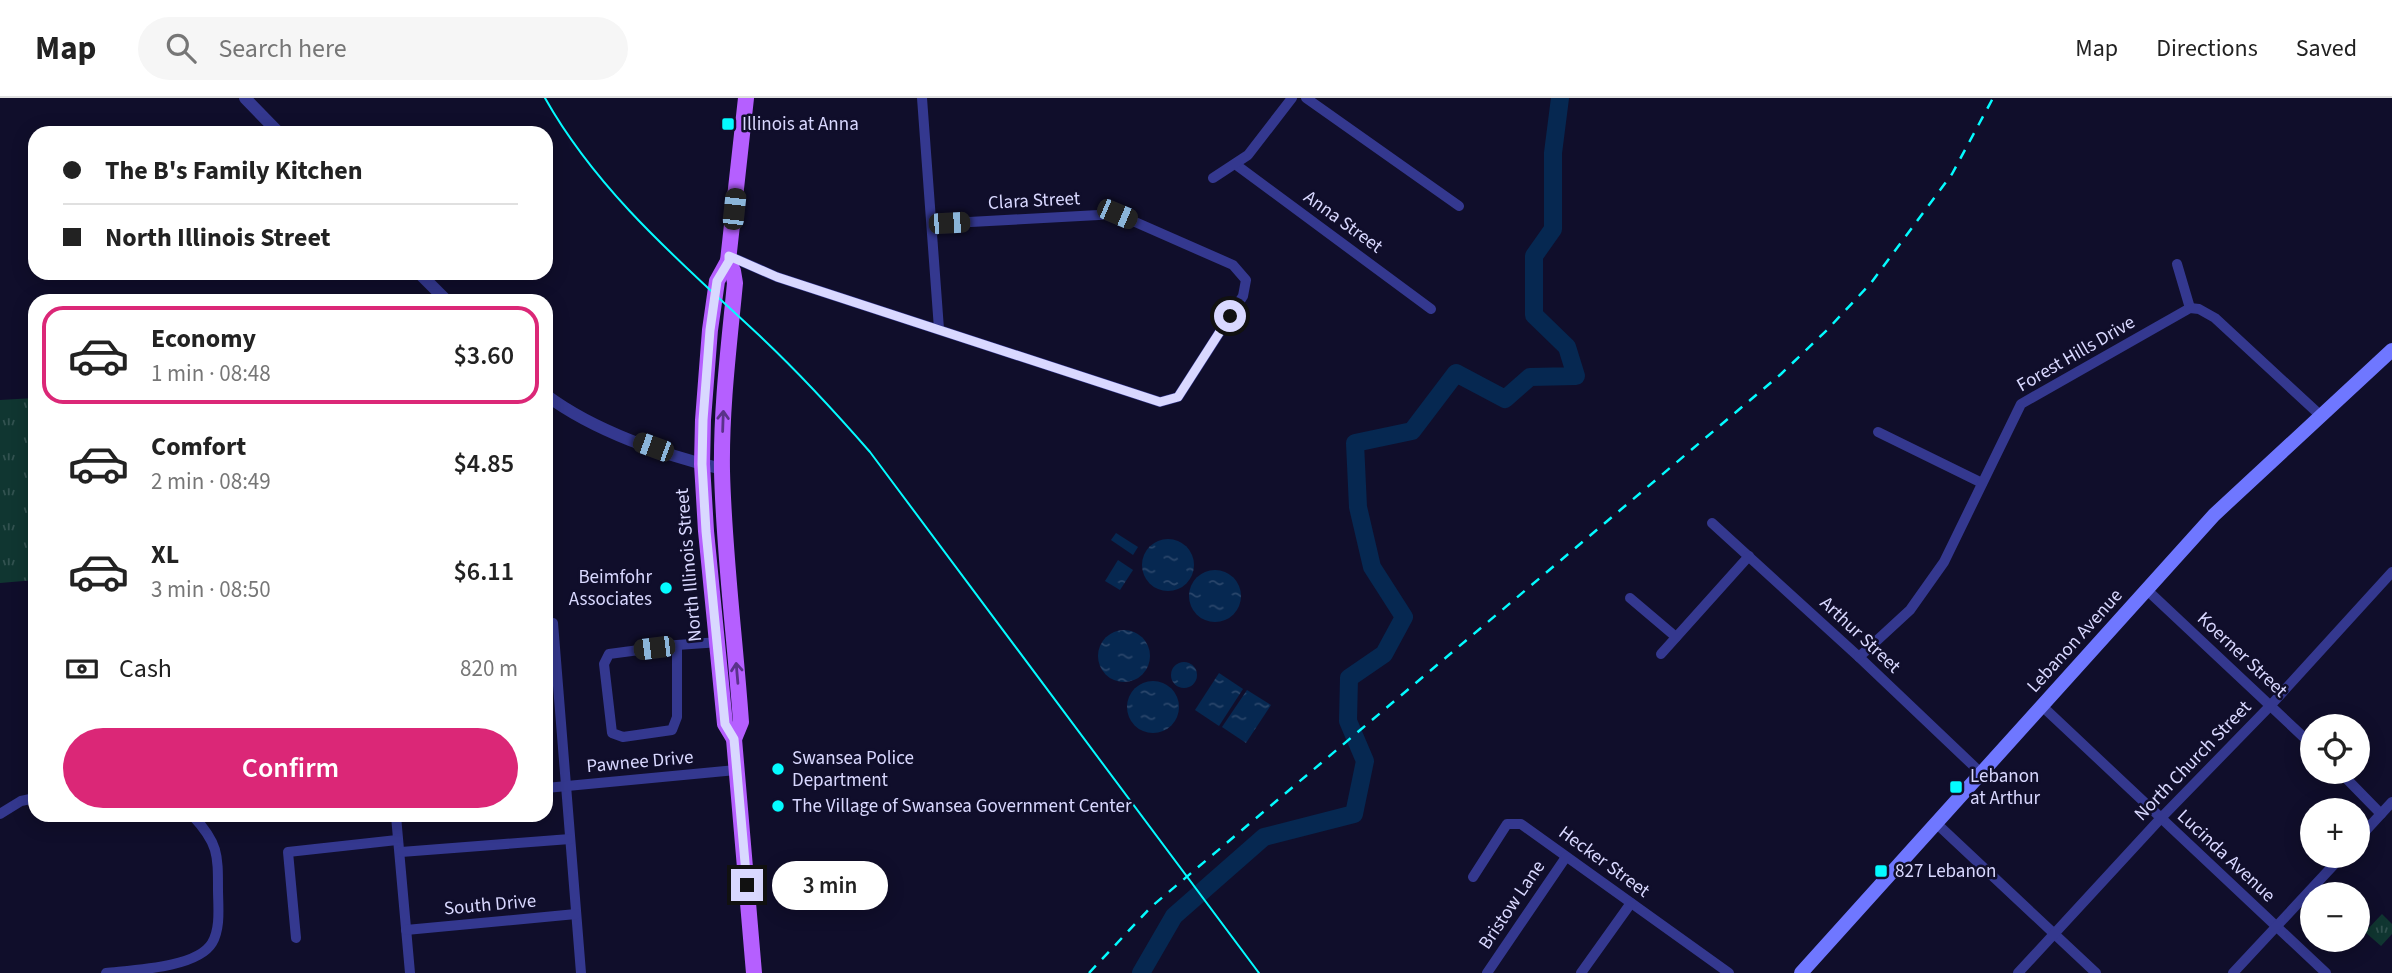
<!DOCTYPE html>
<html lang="en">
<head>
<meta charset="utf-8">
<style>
  :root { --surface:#fff; --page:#f6f6f6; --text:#222; --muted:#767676; --line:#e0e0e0; --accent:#db2777 }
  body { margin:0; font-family:"Source Sans 3",sans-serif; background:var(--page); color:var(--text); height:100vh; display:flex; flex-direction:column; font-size:26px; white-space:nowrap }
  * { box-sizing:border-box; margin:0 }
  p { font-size:23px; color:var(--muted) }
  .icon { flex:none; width:38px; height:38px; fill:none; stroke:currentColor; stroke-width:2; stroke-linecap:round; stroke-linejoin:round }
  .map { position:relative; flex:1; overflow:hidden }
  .sheet { position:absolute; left:28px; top:196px; width:525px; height:528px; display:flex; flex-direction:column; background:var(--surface); border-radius:21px; box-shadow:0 4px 18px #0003 }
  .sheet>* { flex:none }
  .guide { position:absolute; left:28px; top:28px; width:525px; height:154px; border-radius:21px; box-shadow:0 4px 18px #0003; display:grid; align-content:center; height:154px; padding:0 35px; background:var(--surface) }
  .buttons { position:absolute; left:2300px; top:616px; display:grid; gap:14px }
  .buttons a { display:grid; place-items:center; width:70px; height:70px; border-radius:50%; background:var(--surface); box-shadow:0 4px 18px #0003; font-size:35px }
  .end { position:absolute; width:32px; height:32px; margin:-16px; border:9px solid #d9d8ff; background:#111; box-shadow:0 0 0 4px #111 }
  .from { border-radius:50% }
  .bubble { position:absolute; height:49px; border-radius:24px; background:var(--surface); box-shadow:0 4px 18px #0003; font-size:23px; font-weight:600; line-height:49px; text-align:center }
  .car { position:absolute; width:21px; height:42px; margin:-21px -10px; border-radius:9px; box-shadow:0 0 5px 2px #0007; background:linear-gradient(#222 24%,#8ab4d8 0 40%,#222 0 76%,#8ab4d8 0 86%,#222 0) }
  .guide b { display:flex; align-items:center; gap:24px; height:66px; font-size:26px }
  .guide b+b { border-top:2px solid var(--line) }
  .guide i { width:18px; height:18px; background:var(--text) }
  ul { padding:12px 0 0; list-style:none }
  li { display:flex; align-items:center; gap:21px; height:98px; margin:0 14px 10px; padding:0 21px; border:4px solid transparent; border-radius:21px }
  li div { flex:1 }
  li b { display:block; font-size:26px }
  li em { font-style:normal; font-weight:600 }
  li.current { border-color:var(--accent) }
  li>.icon { width:63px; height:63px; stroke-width:1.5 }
  .pay { display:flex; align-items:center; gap:18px; height:77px; padding:0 35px; font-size:26px }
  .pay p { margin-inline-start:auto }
  .button { display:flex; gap:14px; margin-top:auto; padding:14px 35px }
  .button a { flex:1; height:80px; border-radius:42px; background:var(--accent); color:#fff; font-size:28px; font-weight:600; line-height:80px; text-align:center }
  header { display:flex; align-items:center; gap:42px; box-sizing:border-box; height:98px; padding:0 35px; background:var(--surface); border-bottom:2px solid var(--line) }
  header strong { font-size:33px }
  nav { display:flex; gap:38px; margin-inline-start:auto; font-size:24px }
  .search { width:490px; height:63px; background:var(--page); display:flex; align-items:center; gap:18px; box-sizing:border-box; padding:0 24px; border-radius:38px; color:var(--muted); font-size:26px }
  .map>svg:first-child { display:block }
</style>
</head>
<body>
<header>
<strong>Map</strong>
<div class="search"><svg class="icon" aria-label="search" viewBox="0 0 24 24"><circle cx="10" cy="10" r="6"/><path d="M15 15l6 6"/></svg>Search here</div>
<nav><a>Map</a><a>Directions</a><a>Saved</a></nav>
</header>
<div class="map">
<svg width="2392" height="875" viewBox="0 0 2392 875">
  <defs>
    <pattern id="park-tufts" width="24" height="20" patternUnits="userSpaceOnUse" patternTransform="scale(1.75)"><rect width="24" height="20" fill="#103631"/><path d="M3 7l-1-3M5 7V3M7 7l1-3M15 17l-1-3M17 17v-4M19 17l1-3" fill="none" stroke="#325250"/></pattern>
    <pattern id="water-ripples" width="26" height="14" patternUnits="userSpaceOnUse" patternTransform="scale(1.75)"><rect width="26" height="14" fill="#062851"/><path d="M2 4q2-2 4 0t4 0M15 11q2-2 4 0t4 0" fill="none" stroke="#2a466b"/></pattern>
  </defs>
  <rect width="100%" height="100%" fill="#100e2b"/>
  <!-- park -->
  <g fill="url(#park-tufts)">
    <path d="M 35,300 L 35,482 L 0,485 L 0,302 Z"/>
    <path d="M 2382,816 L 2392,826 L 2392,836 L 2381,848 L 2365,834 Z"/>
  </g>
  <!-- water -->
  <g fill="url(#water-ripples)">
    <path d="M 1116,435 L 1138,449 L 1133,457 L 1111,442 Z"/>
    <circle cx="1168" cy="467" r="26"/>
    <path d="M 1118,462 L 1133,472 L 1120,492 L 1105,483 Z"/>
    <circle cx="1215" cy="498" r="26"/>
    <circle cx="1124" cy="558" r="26"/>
    <circle cx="1184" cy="577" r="13"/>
    <path d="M 1219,575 L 1243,591 L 1219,628 L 1195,612 Z"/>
    <circle cx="1153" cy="609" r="26"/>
    <path d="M 1247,592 L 1271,607 L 1246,645 L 1222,629 Z"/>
  </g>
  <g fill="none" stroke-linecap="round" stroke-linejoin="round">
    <!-- river -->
    <path stroke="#062851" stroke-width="18" d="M 1141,875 L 1174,818 L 1264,739 L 1354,716 L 1365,663 L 1348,623 L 1349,580 L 1384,556 L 1404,519 L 1372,469 L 1358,409 L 1355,345 L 1412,333 L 1456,275 L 1505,301 L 1530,279 L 1576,278 L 1567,249 L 1534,217 L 1534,158 L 1553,131 L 1553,55 L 1560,0"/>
    <!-- minor -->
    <g stroke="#34388f" stroke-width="10">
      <path d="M 922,0 L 939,231"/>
      <path d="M 1306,0 L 1459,108"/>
      <path d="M 1235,66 L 1431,211"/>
      <path d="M 1213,80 L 1248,57 L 1292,0"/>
      <path d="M 729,158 L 777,179 L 1160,304 L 1178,299 L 1243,198 L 1246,182 L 1233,167 L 1117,116 L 933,126"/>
      <path d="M 2177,166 L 2190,210"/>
      <path d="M 1878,334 L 1982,385"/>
      <path d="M 1712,425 L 1859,559 L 1981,675"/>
      <path d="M 2147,492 L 2312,647"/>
      <path d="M 1630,500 L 1676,539"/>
      <path d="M 546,526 L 553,525 L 581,875"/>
      <path d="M 677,547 L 677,619 L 672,632 L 623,639 L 612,635 L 604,566 L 609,556 Z"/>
      <path d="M 677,547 L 720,544"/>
      <path d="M 1661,556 L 1749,458"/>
      <path d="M 1859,559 L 1910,512 L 1944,464 L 2021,306 L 2190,210 L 2199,211 L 2215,220 L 2320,317"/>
      <path d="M 2042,608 L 2326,875"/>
      <path d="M 2340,674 L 2381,716"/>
      <path d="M 546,690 L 736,672"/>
      <path d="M 0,716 L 21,703 L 35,700"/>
      <path d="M 396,718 L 410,875"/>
      <path d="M 1936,725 L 2096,875"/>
      <path d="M 2357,742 L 2392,704"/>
      <path d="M 401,754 L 570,741"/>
      <path d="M 1473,779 L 1507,726 L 1521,726 L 1729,875"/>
      <path d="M 406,832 L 576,816"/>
      <path d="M 296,840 L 288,754 L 397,742"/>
      <path d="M 106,875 C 133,872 197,870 212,845 C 221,830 218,808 218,791 C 218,756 218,745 193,718"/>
      <path d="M 1487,875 L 1566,759"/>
      <path d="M 1581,875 L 1631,805"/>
      <path d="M 2018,875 L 2161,720 L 2270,608 L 2392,474"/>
      <path d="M 2233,875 L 2342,758"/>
    </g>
    <!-- tertiary -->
    <g stroke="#34388f" stroke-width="12">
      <path d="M 245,0 L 279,35"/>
      <path d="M 419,175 L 447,203"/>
      <path d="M 546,297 C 594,333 664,357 722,371"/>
    </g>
    <!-- secondary -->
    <path stroke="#6f77ff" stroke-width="14" d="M 1801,875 L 2214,417 L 2392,252"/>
    <!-- primary -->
    <g stroke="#b55fff" stroke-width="16">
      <path d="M 728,163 L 717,183 L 710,232 L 703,322 L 702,366 L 706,433 L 725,626 L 734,641 L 754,875"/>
      <path d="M 734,641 L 741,624 C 735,540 724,457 722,373 C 721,310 729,248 735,185 L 733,173 L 728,163 L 746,0"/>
    </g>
    <!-- tram -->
    <path stroke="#04fbff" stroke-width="2" d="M 545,0 C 599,96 684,167 763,241 C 801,277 836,315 870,354 L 1259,875"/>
    <!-- rail -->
    <path stroke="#04fbff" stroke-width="2.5" stroke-dasharray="10 9" stroke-linecap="butt" d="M 1089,875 L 1151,809 L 1781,276 L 1827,232 L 1871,185 L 1952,76 L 1993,0"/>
  </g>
  <!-- one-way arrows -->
  <defs><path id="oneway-shaft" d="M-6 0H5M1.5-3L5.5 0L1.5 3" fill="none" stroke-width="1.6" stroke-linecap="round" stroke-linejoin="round" transform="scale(1.75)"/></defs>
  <g stroke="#5a328a">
    <use href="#oneway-shaft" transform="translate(723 323) rotate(-88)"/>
    <use href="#oneway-shaft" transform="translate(737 575) rotate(-95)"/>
  </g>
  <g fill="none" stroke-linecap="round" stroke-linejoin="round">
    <!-- route -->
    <path stroke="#d9d8ff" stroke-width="9" d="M 747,787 L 734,641 L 725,626 L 706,433 L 702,366 L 703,322 L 710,232 L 717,183 L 729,163 L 729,158 L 777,179 L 1160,304 L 1178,299 L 1230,218"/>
  </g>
  <!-- markers -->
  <g fill="#04fbff" stroke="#100e2b" stroke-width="2.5">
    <rect x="721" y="19" width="14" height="14" rx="3.5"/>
    <circle cx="666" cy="490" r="7"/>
    <circle cx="778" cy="671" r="7"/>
    <rect x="1949" y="682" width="14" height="14" rx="3.5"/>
    <circle cx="778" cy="708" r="7"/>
    <rect x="1874" y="766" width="14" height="14" rx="3.5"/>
  </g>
  <g text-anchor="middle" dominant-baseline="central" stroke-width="5" stroke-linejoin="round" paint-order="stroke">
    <!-- poi labels -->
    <g font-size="19" fill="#d9d8ff" stroke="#100e2b" text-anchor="start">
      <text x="742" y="26">Illinois at Anna</text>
      <text x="652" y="479" text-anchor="end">Beimfohr<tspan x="652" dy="22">Associates</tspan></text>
      <text x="792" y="660">Swansea Police<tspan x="792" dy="22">Department</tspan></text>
      <text x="1970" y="678">Lebanon<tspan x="1970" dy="22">at Arthur</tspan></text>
      <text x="792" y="708">The Village of Swansea Government Center</text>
      <text x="1895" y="773">827 Lebanon</text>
    </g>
    <!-- street labels -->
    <g font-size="19" fill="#d9d8ff" stroke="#100e2b">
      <text transform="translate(1034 103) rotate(-3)">Clara Street</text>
      <text transform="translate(1343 124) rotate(36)">Anna Street</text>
      <text transform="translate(2076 256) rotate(-30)">Forest Hills Drive</text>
      <text transform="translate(689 467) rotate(-95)">North Illinois Street</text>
      <text transform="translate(1860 537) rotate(43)">Arthur Street</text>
      <text transform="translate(2075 543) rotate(-48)">Lebanon Avenue</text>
      <text transform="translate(2242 557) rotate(43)">Koerner Street</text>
      <text transform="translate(2193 663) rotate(-46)">North Church Street</text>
      <text transform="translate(640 664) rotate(-5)">Pawnee Drive</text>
      <text transform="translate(2226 758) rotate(43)">Lucinda Avenue</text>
      <text transform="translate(1604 764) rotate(36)">Hecker Street</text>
      <text transform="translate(490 807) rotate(-5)">South Drive</text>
      <text transform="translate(1512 807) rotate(-56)">Bristow Lane</text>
    </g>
  </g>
</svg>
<div class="buttons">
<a><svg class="icon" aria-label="locate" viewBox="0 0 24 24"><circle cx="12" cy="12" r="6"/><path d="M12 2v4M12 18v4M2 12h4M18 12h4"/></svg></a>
<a>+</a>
<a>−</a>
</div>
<i class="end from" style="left:1230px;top:218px"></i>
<i class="end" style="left:747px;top:787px"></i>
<div class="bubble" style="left:772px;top:763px;width:116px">3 min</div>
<i class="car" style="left:734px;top:111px;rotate:6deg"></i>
<i class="car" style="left:1117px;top:116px;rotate:113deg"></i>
<i class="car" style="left:949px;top:125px;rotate:87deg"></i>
<i class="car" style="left:653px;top:349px;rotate:290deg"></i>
<i class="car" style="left:654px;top:550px;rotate:263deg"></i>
<div class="guide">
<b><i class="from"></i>The B's Family Kitchen</b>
<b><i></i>North Illinois Street</b>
</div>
<section class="sheet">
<ul>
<li class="current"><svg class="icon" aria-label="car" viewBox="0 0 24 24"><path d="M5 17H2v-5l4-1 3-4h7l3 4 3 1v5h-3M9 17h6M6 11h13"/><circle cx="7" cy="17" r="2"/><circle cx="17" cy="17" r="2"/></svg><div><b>Economy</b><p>1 min · 08:48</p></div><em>$3.60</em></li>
<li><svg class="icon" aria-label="car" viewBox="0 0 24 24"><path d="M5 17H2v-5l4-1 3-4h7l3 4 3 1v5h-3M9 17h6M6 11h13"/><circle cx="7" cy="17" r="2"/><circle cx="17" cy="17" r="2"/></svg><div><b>Comfort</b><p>2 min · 08:49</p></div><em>$4.85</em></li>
<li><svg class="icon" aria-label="car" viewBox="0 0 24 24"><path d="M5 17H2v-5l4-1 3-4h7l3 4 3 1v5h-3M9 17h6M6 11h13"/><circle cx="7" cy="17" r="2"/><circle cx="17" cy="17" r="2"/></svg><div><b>XL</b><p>3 min · 08:50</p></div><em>$6.11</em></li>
</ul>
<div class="pay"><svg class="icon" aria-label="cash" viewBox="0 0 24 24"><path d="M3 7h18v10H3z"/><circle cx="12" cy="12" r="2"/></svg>Cash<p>820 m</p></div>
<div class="button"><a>Confirm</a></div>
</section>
</div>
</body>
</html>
